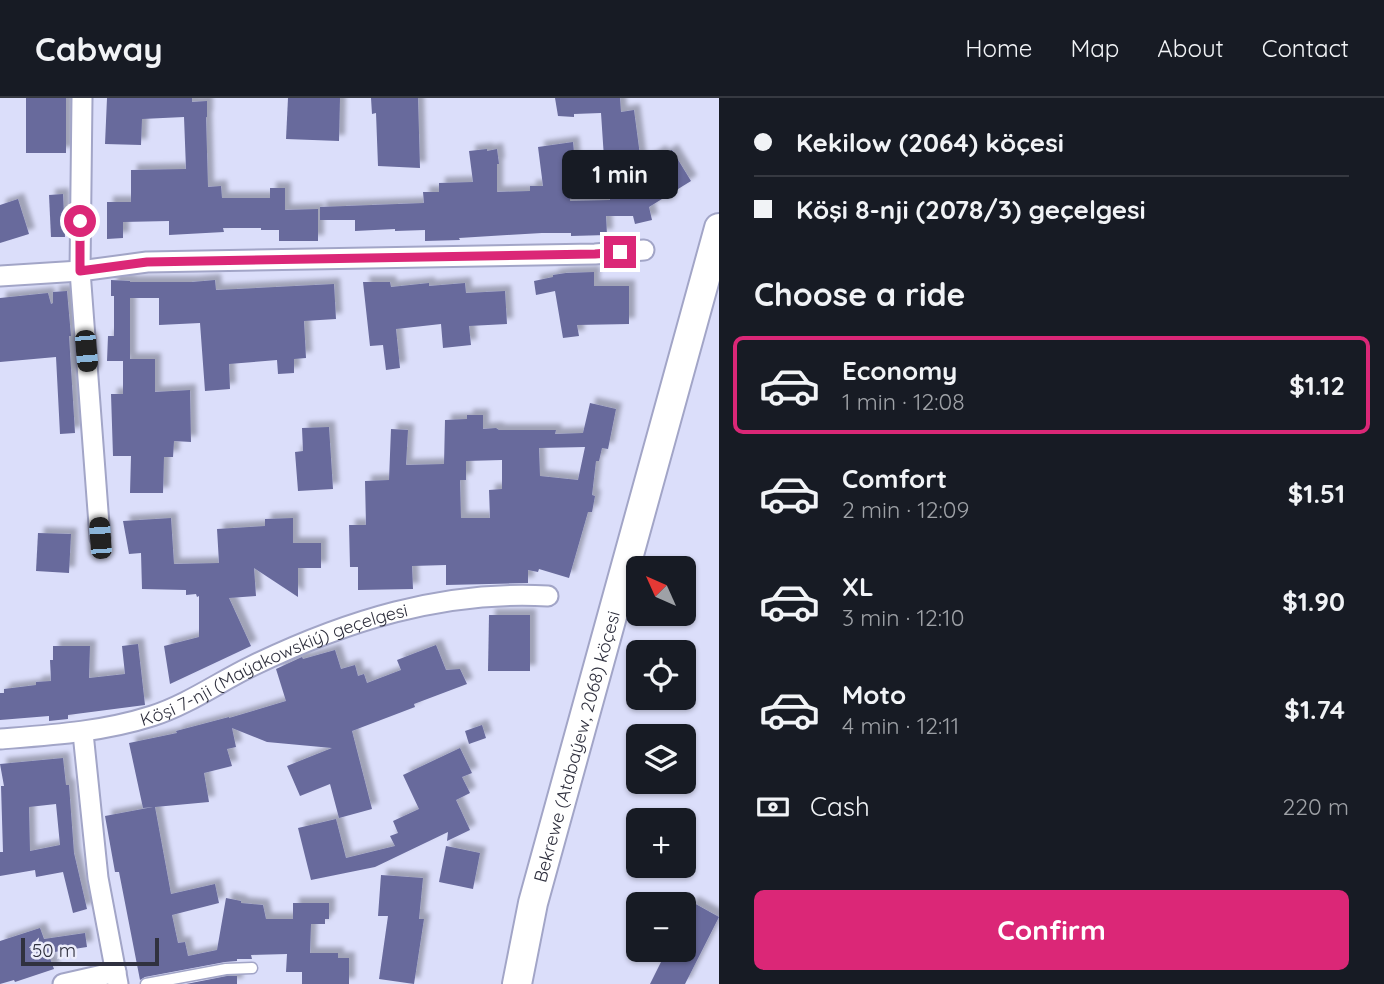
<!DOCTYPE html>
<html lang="en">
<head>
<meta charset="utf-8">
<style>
  :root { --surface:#171b24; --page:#20242c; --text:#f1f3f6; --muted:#9ea1a6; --line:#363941; --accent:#db2777 }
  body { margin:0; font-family:Quicksand,sans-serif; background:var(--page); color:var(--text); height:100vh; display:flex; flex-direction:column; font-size:26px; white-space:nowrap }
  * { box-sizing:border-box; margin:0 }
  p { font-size:23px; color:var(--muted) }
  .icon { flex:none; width:38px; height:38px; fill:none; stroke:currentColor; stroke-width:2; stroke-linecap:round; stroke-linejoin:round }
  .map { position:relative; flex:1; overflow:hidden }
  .drawer { display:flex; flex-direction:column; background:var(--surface); width:665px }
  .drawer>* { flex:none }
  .guide { display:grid; align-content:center; height:154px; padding:0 35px; background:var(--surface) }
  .needle { width:46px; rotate:315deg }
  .controls { position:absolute; left:626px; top:458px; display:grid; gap:14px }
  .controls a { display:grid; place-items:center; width:70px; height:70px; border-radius:10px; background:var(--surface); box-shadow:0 2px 5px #0004; font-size:35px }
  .scale { position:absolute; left:21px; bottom:18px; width:138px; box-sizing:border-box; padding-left:7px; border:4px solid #30313f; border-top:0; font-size:19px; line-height:24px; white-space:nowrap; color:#30313f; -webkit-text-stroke:5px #ebecfb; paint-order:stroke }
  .end { position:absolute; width:32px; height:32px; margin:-16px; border:9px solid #db2777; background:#fff; box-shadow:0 0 0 4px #fff }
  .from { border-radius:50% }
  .bubble { position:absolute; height:49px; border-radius:10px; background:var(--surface); box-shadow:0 2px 5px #0004; font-size:23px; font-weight:700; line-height:49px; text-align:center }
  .car { position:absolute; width:21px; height:42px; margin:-21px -10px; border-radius:9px; box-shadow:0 0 5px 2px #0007; background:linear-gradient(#222 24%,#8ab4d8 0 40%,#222 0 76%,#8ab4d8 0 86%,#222 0) }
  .guide b { display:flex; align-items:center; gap:24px; height:66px; font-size:26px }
  .guide b+b { border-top:2px solid var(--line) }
  .guide i { width:18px; height:18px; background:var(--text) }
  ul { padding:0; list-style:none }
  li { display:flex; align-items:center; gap:21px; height:98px; margin:0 14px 10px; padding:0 21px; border:4px solid transparent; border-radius:10px }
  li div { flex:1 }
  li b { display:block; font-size:26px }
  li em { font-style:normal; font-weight:700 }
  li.active { border-color:var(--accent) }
  li>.icon { width:63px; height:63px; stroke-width:1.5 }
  h2 { padding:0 35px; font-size:32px; line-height:84px }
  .pay { display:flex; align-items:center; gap:18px; height:77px; padding:0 35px; font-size:26px }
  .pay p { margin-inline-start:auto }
  .button { display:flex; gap:14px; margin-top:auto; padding:14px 35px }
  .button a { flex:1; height:80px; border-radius:10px; background:var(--accent); color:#fff; font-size:28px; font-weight:700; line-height:80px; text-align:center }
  header { display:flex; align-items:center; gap:42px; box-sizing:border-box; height:98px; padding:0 35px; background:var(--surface); border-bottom:2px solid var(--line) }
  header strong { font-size:33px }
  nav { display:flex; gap:38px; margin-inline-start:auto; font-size:24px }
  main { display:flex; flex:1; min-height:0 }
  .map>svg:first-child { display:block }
</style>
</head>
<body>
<header>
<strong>Cabway</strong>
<nav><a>Home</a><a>Map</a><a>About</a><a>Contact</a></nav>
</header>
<main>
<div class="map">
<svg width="719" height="886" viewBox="0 0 719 886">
  <defs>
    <filter id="shadow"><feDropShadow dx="6" dy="-6" stdDeviation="2" flood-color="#0004"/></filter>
  </defs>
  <rect width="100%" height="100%" fill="#dbdefa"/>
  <!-- building -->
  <g fill="#686a9c" fill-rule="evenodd" filter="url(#shadow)">
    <rect x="26" y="0" width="40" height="55"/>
    <path d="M 107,0 L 192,0 L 192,4 L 207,3 L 207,19 L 206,19 L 208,89 L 221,88 L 222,100 L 270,100 L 270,90 L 285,90 L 285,112 L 318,111 L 318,143 L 279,143 L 279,132 L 261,132 L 261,130 L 223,130 L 224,134 L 169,137 L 169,123 L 123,124 L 123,140 L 107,141 L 107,104 L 131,104 L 131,72 L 186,71 L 184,19 L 142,21 L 141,47 L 105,46 Z"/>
    <path d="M 288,0 L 340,0 L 339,43 L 286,41 Z"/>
    <path d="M 371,0 L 418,0 L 420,70 L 378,68 L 376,15 L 372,16 Z"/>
    <path d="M 555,0 L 620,0 L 621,14 L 634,12 L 641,65 L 660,53 L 663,57 L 672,52 L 691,83 L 649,109 L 652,122 L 635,126 L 633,118 L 606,118 L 607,137 L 571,138 L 571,135 L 542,135 L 459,140 L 460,142 L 425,143 L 425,132 L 395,133 L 395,131 L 355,133 L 355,122 L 320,122 L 320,109 L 424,105 L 423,94 L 439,94 L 439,85 L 473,84 L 469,53 L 487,51 L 487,53 L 497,51 L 499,66 L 497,66 L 497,94 L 530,93 L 530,88 L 543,88 L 538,49 L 573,44 L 575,65 L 566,66 L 568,96 L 570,96 L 570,103 L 610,102 L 608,60 L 604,60 L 601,15 L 574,16 L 574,19 L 558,18 Z"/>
    <path d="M 63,96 L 65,139 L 51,139 L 49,97 Z"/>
    <path d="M 18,101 L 29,136 L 0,145 L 0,107 Z"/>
    <path d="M 594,174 L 594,188 L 629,188 L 629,226 L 577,227 L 579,238 L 563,240 L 555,193 L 536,197 L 534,183 L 553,179 L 553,177 L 566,175 Z"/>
    <path d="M 111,182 L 130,183 L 130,184 L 192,184 L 215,182 L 216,192 L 334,186 L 336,221 L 304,223 L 306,260 L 294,261 L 294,275 L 278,276 L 277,262 L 229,266 L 230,291 L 205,293 L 200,225 L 159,227 L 159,200 L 130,200 L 130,261 L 155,261 L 155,294 L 190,292 L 191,344 L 174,343 L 173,359 L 164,359 L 163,395 L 130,395 L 131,358 L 113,358 L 111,296 L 123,296 L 123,263 L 107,263 L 108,238 L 114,238 L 114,198 L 111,198 Z"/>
    <path d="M 363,184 L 390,184 L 391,189 L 429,185 L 429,188 L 465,185 L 466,195 L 505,193 L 507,226 L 469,228 L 471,247 L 443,250 L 441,226 L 396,231 L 400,270 L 386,272 L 383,247 L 370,248 Z"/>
    <path d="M 67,193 L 71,238 L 69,238 L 75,335 L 60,336 L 56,259 L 0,264 L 0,200 L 48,195 L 51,206 L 53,205 L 53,194 Z"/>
    <path d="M 590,305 L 616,311 L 608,351 L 602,350 L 599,363 L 596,363 L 592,397 L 595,398 L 592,414 L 588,414 L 569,480 L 539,471 L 538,474 L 528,472 L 528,485 L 446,487 L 446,467 L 412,468 L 413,491 L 358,492 L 358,469 L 350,469 L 349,427 L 366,427 L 365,383 L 389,382 L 391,331 L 408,332 L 406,367 L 444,366 L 445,322 L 467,321 L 467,317 L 483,317 L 483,331 L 496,330 L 499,332 L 556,332 L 555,336 L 583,335 ZM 585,349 L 578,382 L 540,378 L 539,350 ZM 502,362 L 502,391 L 489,392 L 490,420 L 461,420 L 460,382 L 466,382 L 466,363 Z"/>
    <path d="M 329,329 L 333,391 L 298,393 L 295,354 L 303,353 L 302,330 Z"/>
    <path d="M 171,420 L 174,466 L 219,465 L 217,431 L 265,428 L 265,421 L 293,420 L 293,445 L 321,445 L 321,470 L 298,470 L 298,499 L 254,470 L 256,498 L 229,500 L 251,548 L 170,586 L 164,548 L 199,539 L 199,498 L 197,499 L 196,496 L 186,497 L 186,492 L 142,491 L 141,455 L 129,456 L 123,423 Z"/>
    <path d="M 38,435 L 71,436 L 69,475 L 36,473 Z"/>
    <path d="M 489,517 L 530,517 L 530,573 L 488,573 Z"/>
    <path d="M 138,546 L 145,607 L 68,617 L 68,621 L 49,623 L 49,618 L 0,622 L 0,595 L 4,595 L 4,591 L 36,587 L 36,584 L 51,583 L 50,562 L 53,562 L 53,548 L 90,548 L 89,580 L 125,576 L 122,548 Z"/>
    <path d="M 436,547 L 446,572 L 460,571 L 467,586 L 414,606 L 415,609 L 352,633 L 372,711 L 339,720 L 330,686 L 300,698 L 287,668 L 332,650 L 267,644 L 232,630 L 236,649 L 227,651 L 232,668 L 204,675 L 209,704 L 155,709 L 171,796 L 215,786 L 219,805 L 172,817 L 178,845 L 185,844 L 188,858 L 217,852 L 226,800 L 241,803 L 241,805 L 263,807 L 266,821 L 293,821 L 293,805 L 329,805 L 329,821 L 325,821 L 325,826 L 311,826 L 310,855 L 338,855 L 338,860 L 349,860 L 349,886 L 302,886 L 302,874 L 286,874 L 287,856 L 251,857 L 252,861 L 237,861 L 237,863 L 225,864 L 145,879 L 140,882 L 119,774 L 115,774 L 105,718 L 153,709 L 143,710 L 129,645 L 177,635 L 176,633 L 229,619 L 229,620 L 286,603 L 276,571 L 302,559 L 303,561 L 335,552 L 341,571 L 355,567 L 358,578 L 364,576 L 367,585 L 401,572 L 397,562 Z"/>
    <path d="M 482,627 L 486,640 L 469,646 L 465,633 Z"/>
    <path d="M 460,650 L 472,675 L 462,679 L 470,695 L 456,702 L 470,732 L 447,743 L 448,734 L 375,769 L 311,782 L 298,730 L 336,721 L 346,760 L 395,748 L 390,738 L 398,735 L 393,723 L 419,711 L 403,677 Z"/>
    <path d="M 63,660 L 66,687 L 69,687 L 74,755 L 87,811 L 73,815 L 63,774 L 36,779 L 35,772 L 0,778 L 0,754 L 3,754 L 1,688 L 4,688 L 0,666 ZM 56,706 L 60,747 L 30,753 L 29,709 Z"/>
    <path d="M 446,748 L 480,755 L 473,791 L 439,784 Z"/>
    <path d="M 381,777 L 423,780 L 419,821 L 424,821 L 414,886 L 379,881 L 388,818 L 378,818 Z"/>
    <path d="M 692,804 L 719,819 L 685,886 L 650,886 L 667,852 L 684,852 L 684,819 Z"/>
    <path d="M 40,830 L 44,841 L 85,835 L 87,849 L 48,855 L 54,871 L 15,884 L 14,882 L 0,886 L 0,843 Z"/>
    <path d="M 227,878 L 237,878 L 237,886 L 186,886 Z"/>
  </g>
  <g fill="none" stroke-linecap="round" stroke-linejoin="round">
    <!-- lane casing -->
    <g stroke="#a2a5c7" stroke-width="13">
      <path id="lane" d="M 146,886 L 226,871 L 252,870"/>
    </g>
    <!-- street casing -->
    <g stroke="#a2a5c7" stroke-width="23">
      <g id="street">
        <path d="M 82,0 L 80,173 L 100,440"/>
        <path d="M 0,178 L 80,173 L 147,164 L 595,156 L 644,152"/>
        <path d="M 83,635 L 98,780 L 118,886"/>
        <path id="s1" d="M 0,641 C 51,637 102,634 152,618 C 187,607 219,584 252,568 C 345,523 443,492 548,498"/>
        <path d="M 63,886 L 116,874"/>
      </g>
    </g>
    <!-- secondary casing -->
    <g stroke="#a2a5c7" stroke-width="32">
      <g id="secondary">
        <path id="s2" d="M 517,886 L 533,805 L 719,130"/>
      </g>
    </g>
    <!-- lane -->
    <use href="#lane" stroke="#fff" stroke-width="10"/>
    <!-- street -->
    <use href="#street" stroke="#fff" stroke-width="19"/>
    <!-- secondary -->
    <use href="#secondary" stroke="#fff" stroke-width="28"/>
  </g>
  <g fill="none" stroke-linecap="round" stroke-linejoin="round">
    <!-- route -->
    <path stroke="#db2777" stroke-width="9" d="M 80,123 L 80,173 L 147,164 L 595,156 L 620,154"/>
  </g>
  <g text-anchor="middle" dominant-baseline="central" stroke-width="7" stroke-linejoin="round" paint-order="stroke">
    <!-- street labels -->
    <g font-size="18" fill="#30313f" stroke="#ebecfb">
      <text stroke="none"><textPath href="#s1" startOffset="287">Köşi 7-nji (Maýakowskiý) geçelgesi</textPath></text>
      <text stroke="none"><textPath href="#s2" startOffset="245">Bekrewe (Atabaýew, 2068) köçesi</textPath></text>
    </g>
  </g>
</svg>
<div class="controls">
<a><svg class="needle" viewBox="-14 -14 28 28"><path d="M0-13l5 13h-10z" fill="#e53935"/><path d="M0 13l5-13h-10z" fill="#9ea1a6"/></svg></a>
<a><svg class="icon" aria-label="locate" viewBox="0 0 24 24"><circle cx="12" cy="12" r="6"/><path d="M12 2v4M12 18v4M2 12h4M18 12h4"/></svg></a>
<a><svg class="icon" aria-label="layers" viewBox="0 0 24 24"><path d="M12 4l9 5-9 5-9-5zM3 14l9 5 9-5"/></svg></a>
<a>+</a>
<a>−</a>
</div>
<div class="scale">50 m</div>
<i class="end from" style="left:80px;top:123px"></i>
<i class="end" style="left:620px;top:154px"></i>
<div class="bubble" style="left:562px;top:52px;width:116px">1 min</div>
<i class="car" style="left:86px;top:253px;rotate:175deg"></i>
<i class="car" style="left:100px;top:440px;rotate:356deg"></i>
</div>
<section class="drawer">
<div class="guide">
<b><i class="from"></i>Kekilow (2064) köçesi</b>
<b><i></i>Köşi 8-nji (2078/3) geçelgesi</b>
</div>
<h2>Choose a ride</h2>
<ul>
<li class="active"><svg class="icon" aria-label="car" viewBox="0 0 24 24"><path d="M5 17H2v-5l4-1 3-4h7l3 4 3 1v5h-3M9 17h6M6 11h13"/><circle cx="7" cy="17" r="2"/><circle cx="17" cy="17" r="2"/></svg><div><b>Economy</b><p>1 min · 12:08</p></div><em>$1.12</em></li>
<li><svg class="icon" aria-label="car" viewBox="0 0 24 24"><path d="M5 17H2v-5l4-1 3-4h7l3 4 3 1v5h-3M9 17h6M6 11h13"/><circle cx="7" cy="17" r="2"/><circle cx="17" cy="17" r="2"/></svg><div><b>Comfort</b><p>2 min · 12:09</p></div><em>$1.51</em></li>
<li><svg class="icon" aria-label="car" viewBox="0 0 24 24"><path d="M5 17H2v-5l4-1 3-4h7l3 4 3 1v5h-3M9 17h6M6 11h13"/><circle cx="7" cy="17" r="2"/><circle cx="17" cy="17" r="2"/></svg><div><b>XL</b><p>3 min · 12:10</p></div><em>$1.90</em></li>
<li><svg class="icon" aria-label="car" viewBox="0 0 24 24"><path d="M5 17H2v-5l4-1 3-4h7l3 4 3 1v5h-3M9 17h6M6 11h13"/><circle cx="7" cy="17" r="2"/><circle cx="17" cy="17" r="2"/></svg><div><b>Moto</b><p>4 min · 12:11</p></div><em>$1.74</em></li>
</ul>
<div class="pay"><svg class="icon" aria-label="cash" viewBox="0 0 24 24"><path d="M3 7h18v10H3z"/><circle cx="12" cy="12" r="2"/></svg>Cash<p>220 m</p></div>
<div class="button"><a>Confirm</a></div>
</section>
</main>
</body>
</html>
